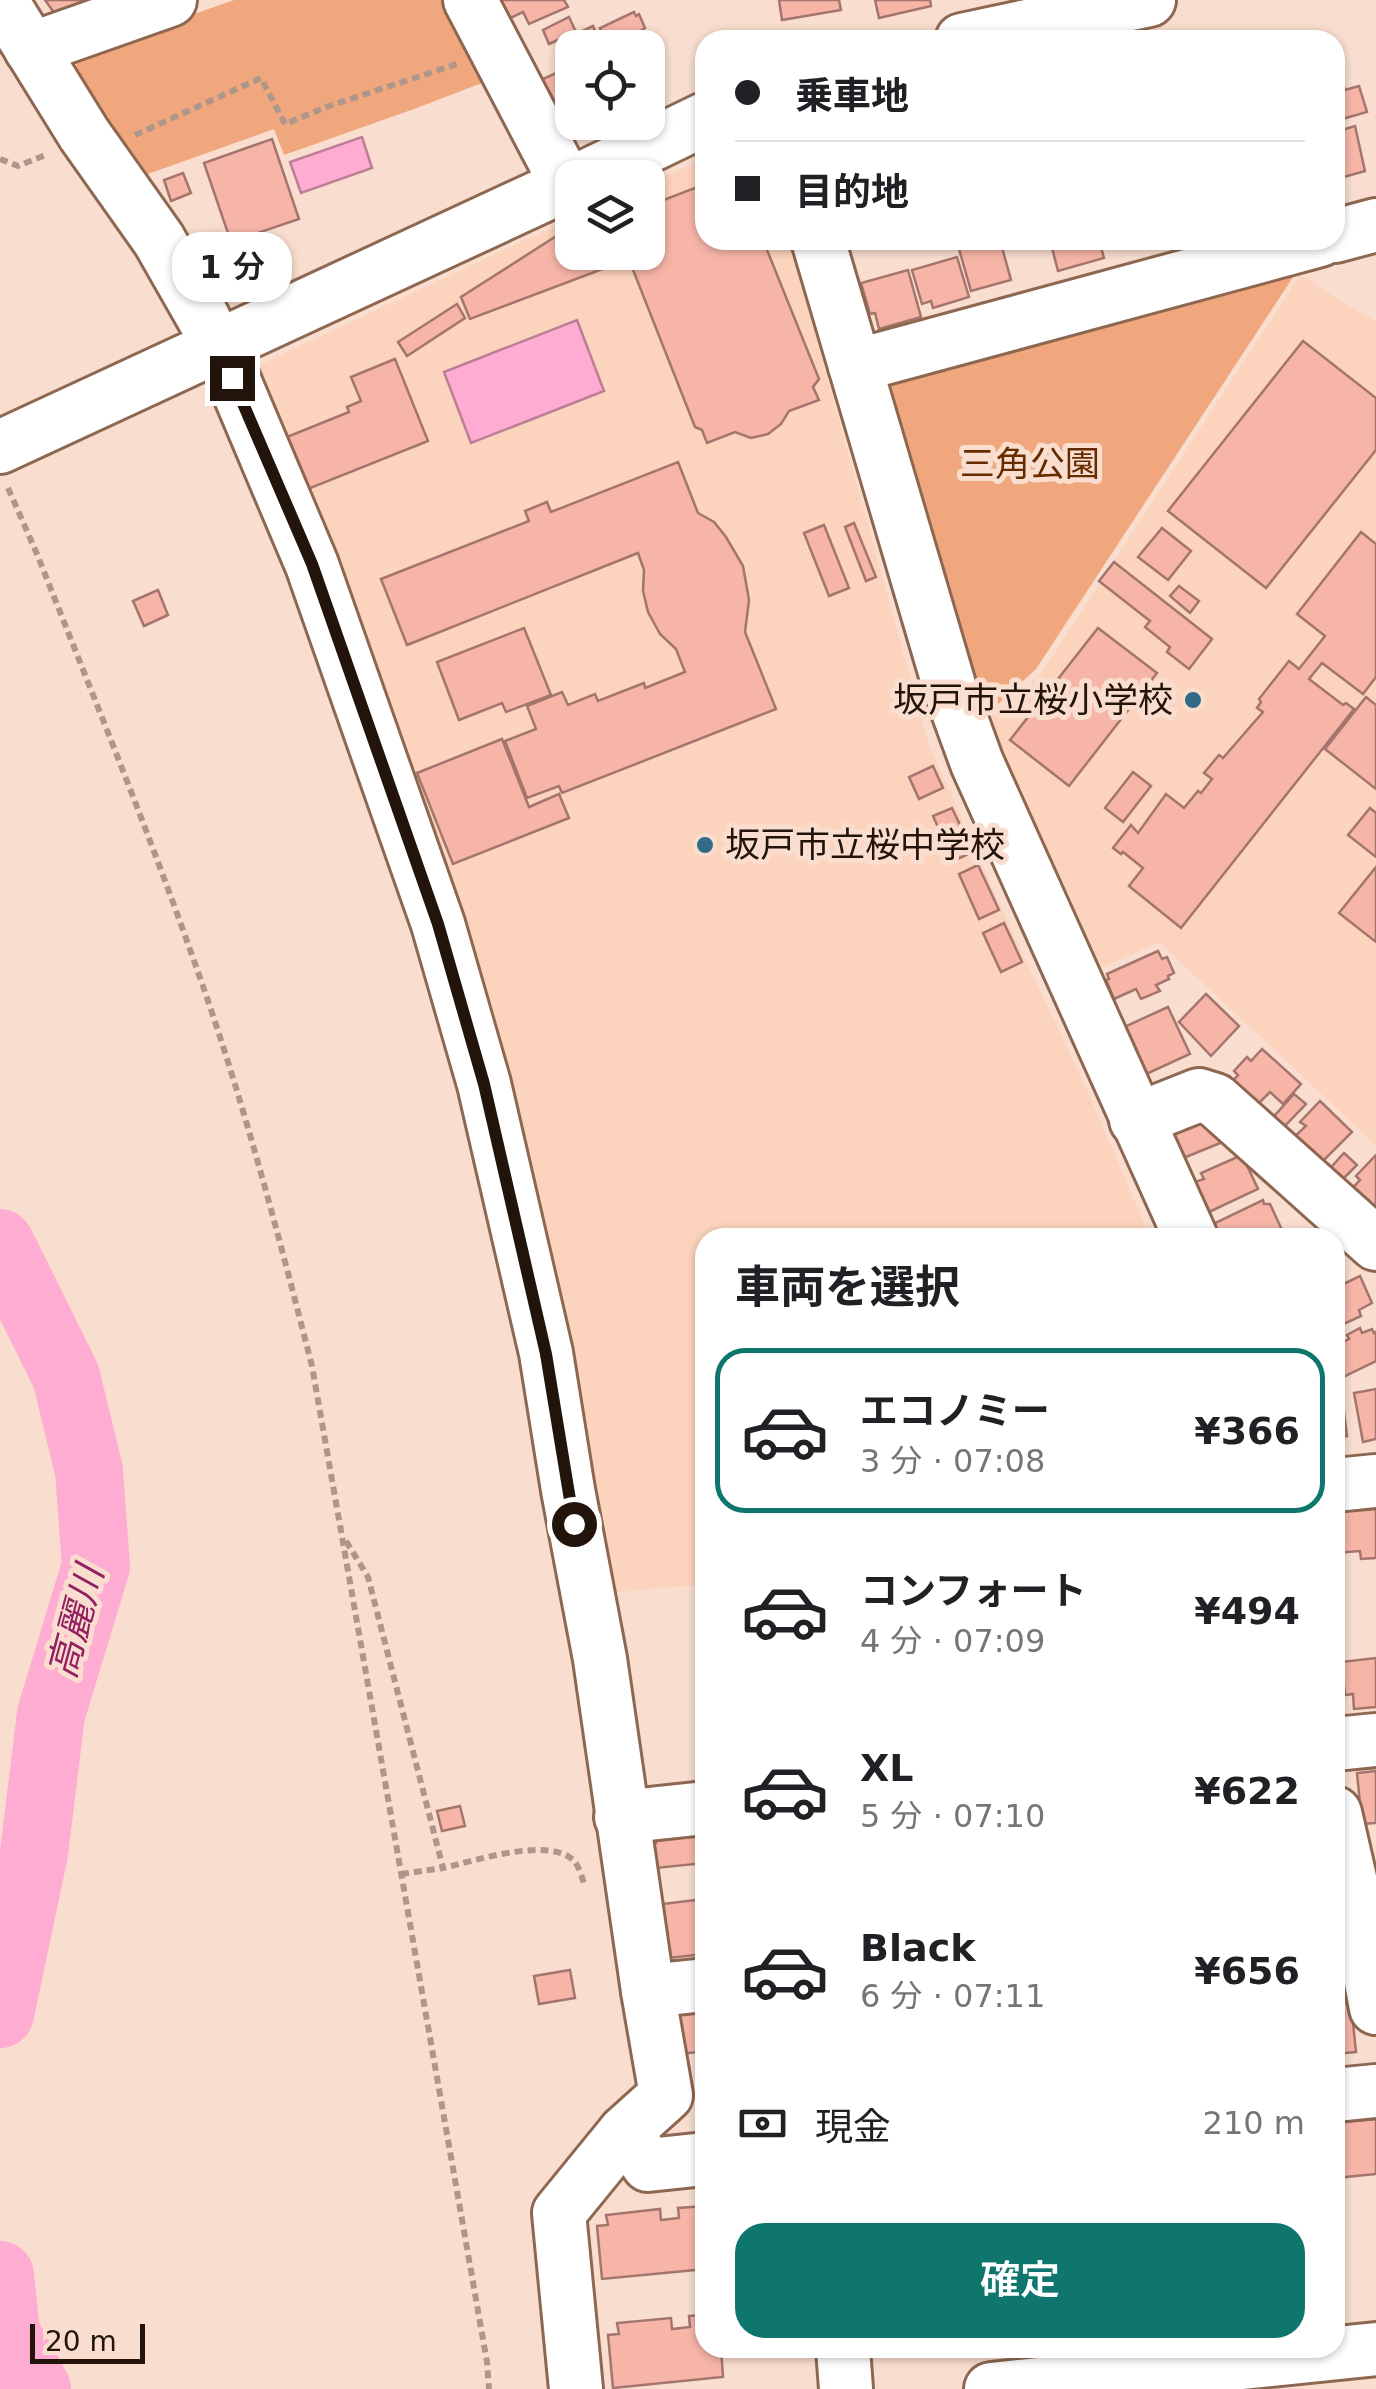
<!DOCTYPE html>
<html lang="ja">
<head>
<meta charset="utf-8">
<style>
  :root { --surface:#fff; --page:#f6f6f6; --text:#202124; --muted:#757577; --line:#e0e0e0; --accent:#0f766e }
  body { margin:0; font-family:"DejaVu Sans","Noto Sans JP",sans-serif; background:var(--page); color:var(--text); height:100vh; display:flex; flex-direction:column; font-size:38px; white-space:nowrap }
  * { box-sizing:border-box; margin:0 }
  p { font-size:32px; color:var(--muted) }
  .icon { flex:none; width:55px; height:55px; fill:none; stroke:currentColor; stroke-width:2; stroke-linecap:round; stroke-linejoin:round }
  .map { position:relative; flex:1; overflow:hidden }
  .panel { position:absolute; left:695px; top:1228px; width:650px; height:1130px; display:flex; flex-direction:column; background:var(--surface); border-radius:30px; box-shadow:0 2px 8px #0004 }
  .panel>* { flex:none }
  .guide { position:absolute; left:695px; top:30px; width:650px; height:220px; border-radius:30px; box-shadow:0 2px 8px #0004; display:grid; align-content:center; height:220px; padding:0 40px; background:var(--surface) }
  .tools { position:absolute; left:555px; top:30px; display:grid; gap:20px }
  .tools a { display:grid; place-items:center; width:110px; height:110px; border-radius:20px; background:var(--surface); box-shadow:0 2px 8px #0004; font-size:50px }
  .scale { position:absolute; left:30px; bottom:25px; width:115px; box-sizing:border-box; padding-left:10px; border:5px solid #23140b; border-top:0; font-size:28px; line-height:35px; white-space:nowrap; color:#23140b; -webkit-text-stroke:8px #f9decf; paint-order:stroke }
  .end { position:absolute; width:45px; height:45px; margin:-22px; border:12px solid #23140b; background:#fff; box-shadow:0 0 0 5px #fff }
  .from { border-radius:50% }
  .bubble { position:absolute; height:70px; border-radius:30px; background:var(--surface); box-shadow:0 2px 8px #0004; font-size:32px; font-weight:600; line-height:70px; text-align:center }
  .guide b { display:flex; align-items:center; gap:35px; height:95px; font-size:38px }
  .guide b+b { border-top:2px solid var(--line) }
  .guide i { width:25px; height:25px; background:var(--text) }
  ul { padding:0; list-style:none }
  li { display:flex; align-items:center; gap:30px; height:165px; margin:0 20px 15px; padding:0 20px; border:5px solid transparent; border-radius:30px }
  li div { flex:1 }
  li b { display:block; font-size:38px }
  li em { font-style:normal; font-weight:600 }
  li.current { border-color:var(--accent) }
  li>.icon { width:90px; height:90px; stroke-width:1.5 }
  h2 { padding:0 40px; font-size:45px; line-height:120px }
  .pay { display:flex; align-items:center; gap:25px; height:110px; padding:0 40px; font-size:38px }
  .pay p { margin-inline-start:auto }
  .action { display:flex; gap:20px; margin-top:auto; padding:20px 40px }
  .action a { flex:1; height:115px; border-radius:30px; background:var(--accent); color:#fff; font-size:40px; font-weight:600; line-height:115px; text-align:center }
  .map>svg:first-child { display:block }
</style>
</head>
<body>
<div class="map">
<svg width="1376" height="2389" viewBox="0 0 1376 2389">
  <rect width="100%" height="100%" fill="#f9decf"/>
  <!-- built -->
  <g fill="#fcd3bc">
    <path d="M 705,158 L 705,240 L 789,240 L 929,745 L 1014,936 L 1084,1083 L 1150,1237 L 705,1238 L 705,1584 L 607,1593 L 529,1163 L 492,1005 L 406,753 L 253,368 L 572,218 L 572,252 L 648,252 L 648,184 Z"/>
    <path d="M 1300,275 L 1376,322 L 1376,1145 L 1159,942 L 1096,970 L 1067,909 L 1074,905 L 1016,782 L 1003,774 L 980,725 L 1040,675 Z"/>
  </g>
  <!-- green -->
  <g fill="#f1a77d">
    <path d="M 234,0 L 455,0 L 495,78 L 414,109 L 284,155 L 274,129 L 145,175 L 75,67 L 81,54 Z"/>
    <path d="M 1303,262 L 1036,669 L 980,721 L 888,394 L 895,378 Z"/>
  </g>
  <!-- water -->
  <g fill="#feacd2" stroke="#bc7e96" stroke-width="2.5">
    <path d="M 362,137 L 372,168 L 301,193 L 290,162 Z"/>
    <path d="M 577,320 L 604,391 L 471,443 L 444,372 Z"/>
  </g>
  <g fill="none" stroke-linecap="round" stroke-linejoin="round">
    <!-- river -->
    <g stroke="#feacd2" stroke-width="68">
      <path d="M 0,1243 L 66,1376 L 89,1471 L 96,1566 L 51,1714 L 34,1853 L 0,2014"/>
      <path d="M 0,2275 L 6,2333 L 37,2389"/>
    </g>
  </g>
  <!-- building -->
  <g fill="#f7b5a8" stroke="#a4756d" stroke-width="2.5">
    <path d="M 45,0 L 89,0 L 60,21 Z"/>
    <path d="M 494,0 L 564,0 L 568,7 L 529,24 L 523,12 L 504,21 Z"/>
    <path d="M 779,0 L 839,0 L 841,10 L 782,20 Z"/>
    <path d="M 875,0 L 930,0 L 931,6 L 879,18 Z"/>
    <path d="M 634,12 L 636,16 L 639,14 L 645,28 L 642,30 L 658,65 L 648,70 L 648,48 L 609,48 L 600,28 Z"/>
    <path d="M 569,17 L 576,32 L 549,44 L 543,30 Z"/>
    <path d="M 593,26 L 603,48 L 572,48 L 572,71 L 559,42 Z"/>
    <path d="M 565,69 L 572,86 L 572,122 L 590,124 L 559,138 L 534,83 Z"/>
    <path d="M 1342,79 L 1345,90 L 1359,86 L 1367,112 L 1335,121 L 1335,81 Z"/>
    <path d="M 1355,126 L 1365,171 L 1344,177 L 1343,172 L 1335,174 L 1335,132 Z"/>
    <path d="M 272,139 L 299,219 L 231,242 L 204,163 Z"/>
    <path d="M 183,173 L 191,193 L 171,201 L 164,180 Z"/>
    <path d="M 705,184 L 705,240 L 763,240 L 819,379 L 813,387 L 819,400 L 789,411 L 781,424 L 768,434 L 751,438 L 735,432 L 707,443 L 702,430 L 695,427 L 626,252 L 648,252 L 648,206 Z"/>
    <path d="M 572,226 L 572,252 L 617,252 L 621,262 L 470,319 L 461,297 Z"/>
    <path d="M 963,240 L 1000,240 L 1011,280 L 971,291 L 957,242 Z"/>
    <path d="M 1050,240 L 1099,240 L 1104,258 L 1058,271 Z"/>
    <path d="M 957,257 L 969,297 L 933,308 L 931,301 L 922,304 L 912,270 Z"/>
    <path d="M 908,270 L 921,317 L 879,329 L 875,313 L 870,314 L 861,283 Z"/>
    <path d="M 457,304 L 465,318 L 407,356 L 398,342 Z"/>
    <path d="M 1303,341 L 1376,398 L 1376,450 L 1266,588 L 1168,511 Z"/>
    <path d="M 395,359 L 428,441 L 308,489 L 287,437 L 349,412 L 347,407 L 361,401 L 351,377 Z"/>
    <path d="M 678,462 L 698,513 L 714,522 L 726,537 L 743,566 L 749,600 L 745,632 L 776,709 L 562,793 L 559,786 L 527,798 L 505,741 L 536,729 L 527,706 L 562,692 L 568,705 L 595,694 L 598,701 L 644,683 L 645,688 L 685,672 L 676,649 L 660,634 L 648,612 L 643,591 L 644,570 L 638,553 L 407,645 L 381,579 L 529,521 L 525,511 L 547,502 L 551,512 Z"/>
    <path d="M 854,523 L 876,577 L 866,581 L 845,527 Z"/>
    <path d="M 824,525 L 849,588 L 829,596 L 804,533 Z"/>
    <path d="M 1162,528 L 1191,551 L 1168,580 L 1138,557 Z"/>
    <path d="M 1361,532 L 1376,544 L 1376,677 L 1363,694 L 1322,663 L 1309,679 L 1343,705 L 1346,703 L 1354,709 L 1181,928 L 1129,886 L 1143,868 L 1123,852 L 1121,854 L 1113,848 L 1131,825 L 1138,833 L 1166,794 L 1184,808 L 1198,791 L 1201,793 L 1212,779 L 1204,773 L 1219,755 L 1223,758 L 1263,712 L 1257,708 L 1261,702 L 1259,699 L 1289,661 L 1299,669 L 1325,636 L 1297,614 Z"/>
    <path d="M 1114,562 L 1212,639 L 1189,669 L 1167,652 L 1170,647 L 1145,627 L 1150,621 L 1099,581 Z"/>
    <path d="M 1179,586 L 1199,601 L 1190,613 L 1170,596 Z"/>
    <path d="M 158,590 L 168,615 L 144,626 L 133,601 Z"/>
    <path d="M 524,628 L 551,695 L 506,712 L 502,703 L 459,720 L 437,662 Z"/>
    <path d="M 1098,628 L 1157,673 L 1069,786 L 1010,740 Z"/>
    <path d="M 1366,697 L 1376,705 L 1376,789 L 1325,749 Z"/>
    <path d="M 502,739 L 529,807 L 559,794 L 569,818 L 453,864 L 417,773 Z"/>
    <path d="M 933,766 L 943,788 L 919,799 L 909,777 Z"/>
    <path d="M 1133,772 L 1151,786 L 1123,822 L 1105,808 Z"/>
    <path d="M 952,808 L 973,852 L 953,861 L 933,816 Z"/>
    <path d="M 1370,808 L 1376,813 L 1376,857 L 1348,835 Z"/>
    <path d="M 978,865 L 999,910 L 979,919 L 959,874 Z"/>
    <path d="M 1376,867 L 1376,942 L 1339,913 Z"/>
    <path d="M 1004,923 L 1022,962 L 1001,972 L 983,933 Z"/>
    <path d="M 1158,951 L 1162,959 L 1167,957 L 1174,973 L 1168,976 L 1169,979 L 1156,985 L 1160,991 L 1141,999 L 1136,989 L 1114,999 L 1106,980 L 1109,979 L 1107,974 Z"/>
    <path d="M 1206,994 L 1239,1026 L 1211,1056 L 1179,1022 Z"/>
    <path d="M 1168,1007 L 1190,1054 L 1144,1075 L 1122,1028 Z"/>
    <path d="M 1262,1049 L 1301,1084 L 1283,1104 L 1270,1092 L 1257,1105 L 1232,1082 L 1238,1075 L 1234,1071 L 1247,1057 L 1251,1061 Z"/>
    <path d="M 1294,1094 L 1306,1104 L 1278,1133 L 1267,1124 Z"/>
    <path d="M 1320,1101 L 1352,1132 L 1321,1163 L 1294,1137 L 1306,1126 L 1300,1122 Z"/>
    <path d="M 1222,1120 L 1230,1139 L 1181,1159 L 1167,1125 Z"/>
    <path d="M 1344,1153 L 1357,1165 L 1337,1185 L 1325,1174 Z"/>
    <path d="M 1242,1155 L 1258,1189 L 1209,1212 L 1195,1182 L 1204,1179 L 1201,1173 Z"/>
    <path d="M 1376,1155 L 1376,1215 L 1350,1191 L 1360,1180 L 1356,1176 Z"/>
    <path d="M 1263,1200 L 1264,1204 L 1270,1204 L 1282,1230 L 1267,1238 L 1219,1238 L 1213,1224 Z"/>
    <path d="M 1360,1276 L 1372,1303 L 1359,1310 L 1361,1316 L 1335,1328 L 1335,1288 Z"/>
    <path d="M 1360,1328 L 1362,1333 L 1372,1329 L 1374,1333 L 1376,1332 L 1376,1361 L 1343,1377 L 1335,1360 L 1335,1353 L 1338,1352 L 1335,1346 L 1349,1339 L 1347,1335 Z"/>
    <path d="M 1341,1389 L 1347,1436 L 1336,1437 L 1335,1443 L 1335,1390 Z"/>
    <path d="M 1376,1389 L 1376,1439 L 1363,1442 L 1354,1393 Z"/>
    <path d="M 1376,1507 L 1376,1558 L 1361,1559 L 1360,1551 L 1335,1553 L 1335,1510 Z"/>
    <path d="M 1376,1658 L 1376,1707 L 1354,1709 L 1353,1694 L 1345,1695 L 1341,1662 Z"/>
    <path d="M 1376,1771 L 1376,1823 L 1362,1824 L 1357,1773 Z"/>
    <path d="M 460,1806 L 465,1826 L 442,1831 L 437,1811 Z"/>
    <path d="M 702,1827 L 705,1863 L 656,1868 L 653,1843 L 656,1843 L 655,1837 Z"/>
    <path d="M 705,1899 L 705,1954 L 668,1958 L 662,1904 Z"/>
    <path d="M 570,1970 L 575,1998 L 539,2004 L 534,1976 Z"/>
    <path d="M 1351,2003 L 1356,2052 L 1335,2054 L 1335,2005 Z"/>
    <path d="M 702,2008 L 705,2051 L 681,2054 L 677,2010 Z"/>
    <path d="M 1376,2119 L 1376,2174 L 1335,2178 L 1335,2123 Z"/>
    <path d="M 705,2206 L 705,2269 L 602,2279 L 597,2226 L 608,2225 L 606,2215 L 660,2209 L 661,2220 L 679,2218 L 678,2208 Z"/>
    <path d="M 705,2315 L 705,2348 L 721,2348 L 723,2377 L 613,2388 L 608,2335 L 619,2334 L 617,2323 L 671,2318 L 672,2329 L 690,2327 L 689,2316 Z"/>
  </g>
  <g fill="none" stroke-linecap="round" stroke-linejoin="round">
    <!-- minor casing -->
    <g stroke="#8e6751" stroke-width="58">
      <g id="minor">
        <path d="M 1,0 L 84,134 L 159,240 L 204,319"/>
        <path d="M 470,0 L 567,185"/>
        <path d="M 962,40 L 1149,0"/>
        <path d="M 31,49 L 170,0"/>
        <path d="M 583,178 L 705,119"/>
        <path d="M 1335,236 L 1376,225"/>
        <path d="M 818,240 L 951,692 L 977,763 L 1191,1238"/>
        <path d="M 855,366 L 1320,240"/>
        <path d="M 233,378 L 312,565 L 438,924 L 484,1084 L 546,1353 L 568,1490 L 600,1659 L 648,1991 L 666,2095 L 625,2132 L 559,2213 L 576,2389"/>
        <path d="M 0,447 L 572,182"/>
        <path d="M 1136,1120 L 1199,1095 L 1215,1100 L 1376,1244"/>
        <path d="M 1335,1485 L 1376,1481"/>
        <path d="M 1335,1744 L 1376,1740"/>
        <path d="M 1335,1813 L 1359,1918 L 1376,2008"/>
        <path d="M 621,1817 L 705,1808"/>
        <path d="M 648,1991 L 705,1985"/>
        <path d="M 1335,2095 L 1376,2091"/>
        <path d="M 625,2132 L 648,2165 L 705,2159"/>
        <path d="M 843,2348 L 846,2389"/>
        <path d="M 991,2389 L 1376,2349"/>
      </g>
    </g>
    <!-- path -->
    <g stroke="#ae978a" stroke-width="6" stroke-dasharray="8 5" stroke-linecap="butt">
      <path d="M 135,135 L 261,78 L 285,124 L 329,106 L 457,64"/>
      <path d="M 0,159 L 18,166 L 48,154"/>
      <path d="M 8,488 L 37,554 C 90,688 145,822 193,958 C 241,1091 277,1229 312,1366 L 487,2362 L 489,2389"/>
      <path d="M 346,1541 L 368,1577 L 443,1868 C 474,1861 552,1835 575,1862 C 579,1867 582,1877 584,1884"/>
      <path d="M 401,1874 L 443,1868"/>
    </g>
    <!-- minor -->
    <use href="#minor" stroke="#fff" stroke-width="52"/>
  </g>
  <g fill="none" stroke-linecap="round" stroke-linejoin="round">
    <!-- route -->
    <path stroke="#23140b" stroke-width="12" d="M 232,378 L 312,564 L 438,924 L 484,1084 L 546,1354 L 574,1524"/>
  </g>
  <!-- markers -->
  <g fill="#326b85" stroke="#f9decf" stroke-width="4">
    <circle cx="1193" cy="700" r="10"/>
    <circle cx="705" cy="845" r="10"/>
  </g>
  <g text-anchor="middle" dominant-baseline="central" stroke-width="10" stroke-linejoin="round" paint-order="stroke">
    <!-- park labels -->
    <g font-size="35" fill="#662c00" stroke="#f9decf">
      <text x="1030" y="464">三角公園</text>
    </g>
    <!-- poi labels -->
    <g font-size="35" fill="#23140b" stroke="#f9decf" text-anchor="end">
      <text x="1173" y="700">坂戸市立桜小学校</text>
      <text x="725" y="845" text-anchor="start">坂戸市立桜中学校</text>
    </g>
    <!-- water labels -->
    <g font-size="38" font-style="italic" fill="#942063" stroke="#f9decf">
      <text transform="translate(76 1622) rotate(-75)">高麗川</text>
    </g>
  </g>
</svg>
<div class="tools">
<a><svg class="icon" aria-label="locate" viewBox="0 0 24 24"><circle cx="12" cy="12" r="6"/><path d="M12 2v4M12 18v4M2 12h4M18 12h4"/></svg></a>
<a><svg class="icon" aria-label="layers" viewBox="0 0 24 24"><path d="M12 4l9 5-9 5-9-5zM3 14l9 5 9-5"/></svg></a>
</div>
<div class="scale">20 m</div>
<i class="end from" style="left:574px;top:1524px"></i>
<i class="end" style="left:232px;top:378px"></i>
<div class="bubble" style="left:172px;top:232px;width:120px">1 分</div>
<div class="guide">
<b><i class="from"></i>乗車地</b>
<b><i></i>目的地</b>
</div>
<section class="panel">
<h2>車両を選択</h2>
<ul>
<li class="current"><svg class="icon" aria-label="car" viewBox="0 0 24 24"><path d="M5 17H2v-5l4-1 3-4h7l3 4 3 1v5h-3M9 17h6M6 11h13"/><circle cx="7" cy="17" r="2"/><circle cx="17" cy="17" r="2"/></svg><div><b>エコノミー</b><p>3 分 · 07:08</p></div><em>¥366</em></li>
<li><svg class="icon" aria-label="car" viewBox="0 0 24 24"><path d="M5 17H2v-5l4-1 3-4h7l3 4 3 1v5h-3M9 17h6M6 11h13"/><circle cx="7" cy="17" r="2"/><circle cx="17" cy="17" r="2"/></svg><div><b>コンフォート</b><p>4 分 · 07:09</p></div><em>¥494</em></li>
<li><svg class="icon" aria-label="car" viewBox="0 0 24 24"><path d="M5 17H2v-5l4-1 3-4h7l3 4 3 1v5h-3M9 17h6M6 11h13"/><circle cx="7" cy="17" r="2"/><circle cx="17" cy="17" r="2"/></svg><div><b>XL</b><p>5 分 · 07:10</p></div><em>¥622</em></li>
<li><svg class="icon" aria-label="car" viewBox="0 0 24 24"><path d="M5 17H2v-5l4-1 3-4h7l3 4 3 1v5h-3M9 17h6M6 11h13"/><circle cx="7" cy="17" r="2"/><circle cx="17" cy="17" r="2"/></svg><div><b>Black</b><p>6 分 · 07:11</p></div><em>¥656</em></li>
</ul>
<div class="pay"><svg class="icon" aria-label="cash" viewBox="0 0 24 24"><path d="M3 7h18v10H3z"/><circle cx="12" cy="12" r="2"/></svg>現金<p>210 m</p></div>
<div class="action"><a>確定</a></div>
</section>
</div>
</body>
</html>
